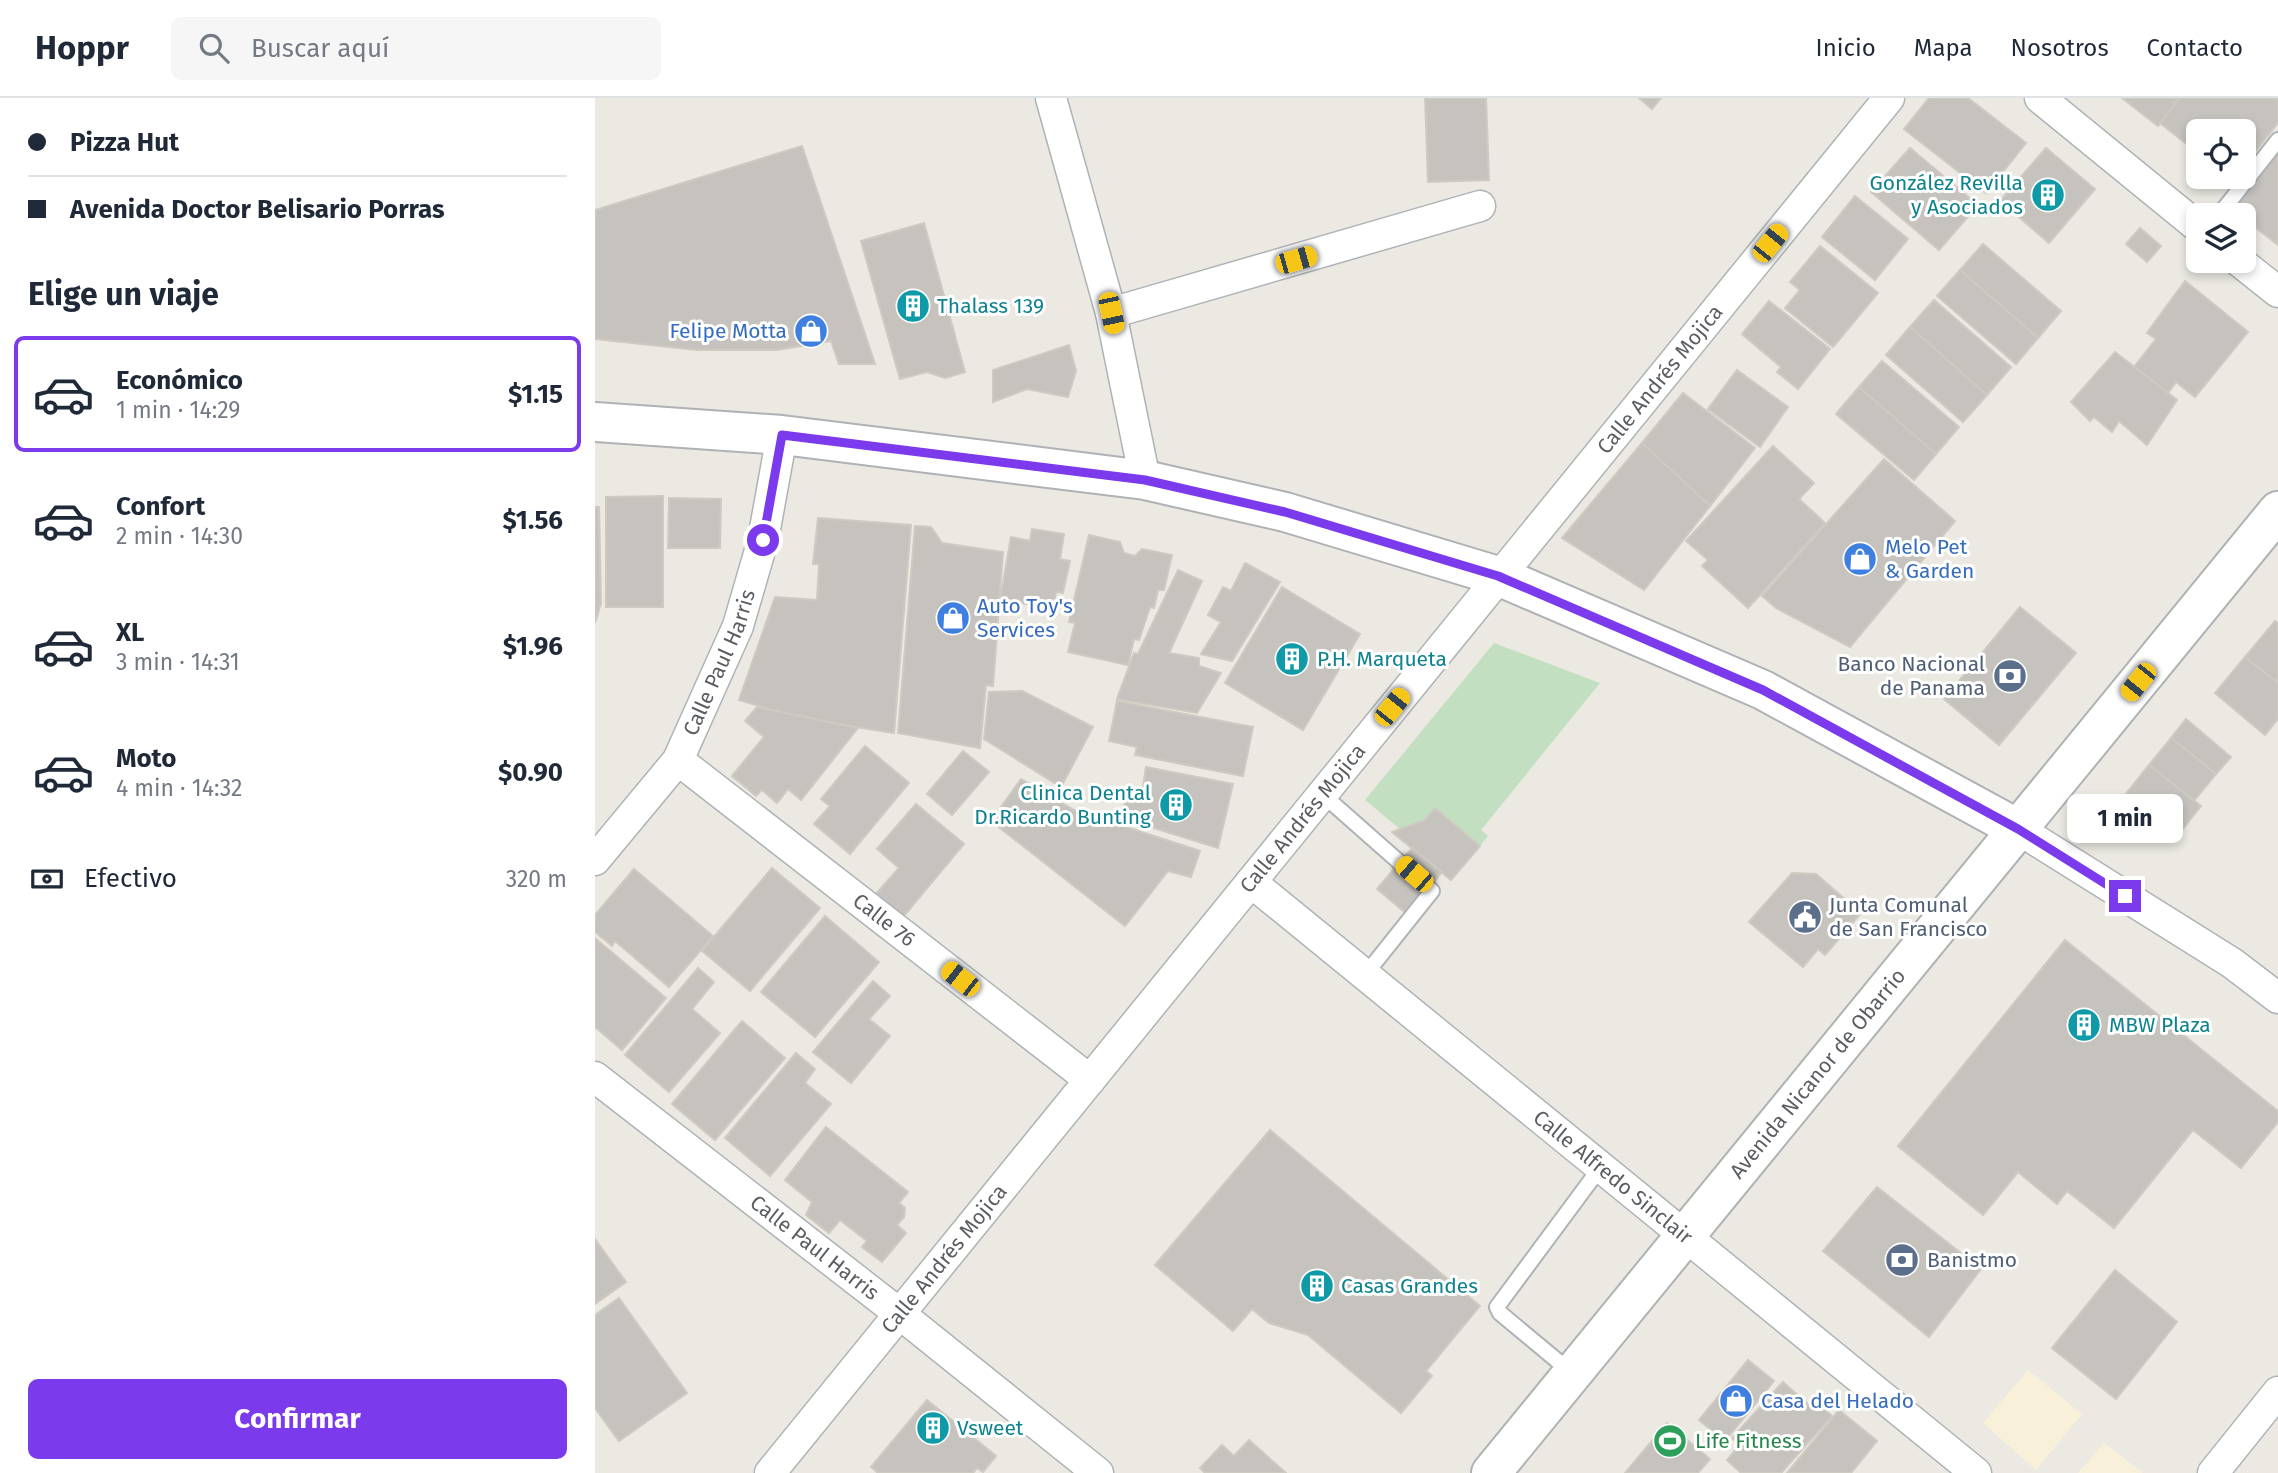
<!DOCTYPE html>
<html lang="es">
<head>
<meta charset="utf-8">
<style>
  :root { --surface:#fff; --page:#f6f6f7; --text:#1f2937; --muted:#747a83; --line:#e0e1e3; --accent:#7c3aed }
  body { margin:0; font-family:"Fira Sans",sans-serif; background:var(--page); color:var(--text); height:100vh; display:flex; flex-direction:column; font-size:26px; white-space:nowrap }
  * { box-sizing:border-box; margin:0 }
  p { font-size:23px; color:var(--muted) }
  .icon { flex:none; width:38px; height:38px; fill:none; stroke:currentColor; stroke-width:2; stroke-linecap:round; stroke-linejoin:round }
  .map { position:relative; flex:1; overflow:hidden }
  .sheet { display:flex; flex-direction:column; background:var(--surface); width:595px }
  .sheet>* { flex:none }
  .guide { display:grid; align-content:center; height:154px; padding:0 28px; background:var(--surface) }
  .controls { position:absolute; left:1591px; top:21px; display:grid; gap:14px }
  .controls a { display:grid; place-items:center; width:70px; height:70px; border-radius:10px; background:var(--surface); box-shadow:0 4px 10px #0003; font-size:35px }
  .end { position:absolute; width:32px; height:32px; margin:-16px; border:9px solid #7c3aed; background:#fff; box-shadow:0 0 0 4px #fff }
  .from { border-radius:50% }
  .bubble { position:absolute; height:49px; border-radius:10px; background:var(--surface); box-shadow:0 4px 10px #0003; font-size:23px; font-weight:700; line-height:49px; text-align:center }
  .car { position:absolute; width:21px; height:42px; margin:-21px -10px; border-radius:9px; box-shadow:0 0 5px 2px #0007; background:linear-gradient(#f5c518 24%,#345 0 40%,#f5c518 0 76%,#345 0 86%,#f5c518 0) }
  .guide b { display:flex; align-items:center; gap:24px; height:66px; font-size:26px }
  .guide b+b { border-top:2px solid var(--line) }
  .guide i { width:18px; height:18px; background:var(--text) }
  ul { padding:0; list-style:none }
  li { display:flex; align-items:center; gap:21px; height:116px; margin:0 14px 10px; padding:0 14px; border:4px solid transparent; border-radius:10px }
  li div { flex:1 }
  li b { display:block; font-size:26px }
  li em { font-style:normal; font-weight:700 }
  li.selected { border-color:var(--accent) }
  li>.icon { width:63px; height:63px; stroke-width:1.5 }
  h2 { padding:0 28px; font-size:32px; line-height:84px }
  .pay { display:flex; align-items:center; gap:18px; height:77px; padding:0 28px; font-size:26px }
  .pay p { margin-inline-start:auto }
  .primary-button { display:flex; gap:14px; margin-top:auto; padding:14px 28px }
  .primary-button a { flex:1; height:80px; border-radius:10px; background:var(--accent); color:#fff; font-size:28px; font-weight:700; line-height:80px; text-align:center }
  header { display:flex; align-items:center; gap:42px; box-sizing:border-box; height:98px; padding:0 35px; background:var(--surface); border-bottom:2px solid var(--line) }
  header strong { font-size:33px }
  nav { display:flex; gap:38px; margin-inline-start:auto; font-size:24px }
  .search { width:490px; height:63px; background:var(--page); display:flex; align-items:center; gap:18px; box-sizing:border-box; padding:0 24px; border-radius:10px; color:var(--muted); font-size:26px }
  main { display:flex; flex:1; min-height:0 }
  .map>svg:first-child { display:block }
</style>
</head>
<body>
<header>
<strong>Hoppr</strong>
<div class="search"><svg class="icon" aria-label="search" viewBox="0 0 24 24"><circle cx="10" cy="10" r="6"/><path d="M15 15l6 6"/></svg>Buscar aquí</div>
<nav><a>Inicio</a><a>Mapa</a><a>Nosotros</a><a>Contacto</a></nav>
</header>
<main>
<section class="sheet">
<div class="guide">
<b><i class="from"></i>Pizza Hut</b>
<b><i></i>Avenida Doctor Belisario Porras</b>
</div>
<h2>Elige un viaje</h2>
<ul>
<li class="selected"><svg class="icon" aria-label="car" viewBox="0 0 24 24"><path d="M5 17H2v-5l4-1 3-4h7l3 4 3 1v5h-3M9 17h6M6 11h13"/><circle cx="7" cy="17" r="2"/><circle cx="17" cy="17" r="2"/></svg><div><b>Económico</b><p>1 min · 14:29</p></div><em>$1.15</em></li>
<li><svg class="icon" aria-label="car" viewBox="0 0 24 24"><path d="M5 17H2v-5l4-1 3-4h7l3 4 3 1v5h-3M9 17h6M6 11h13"/><circle cx="7" cy="17" r="2"/><circle cx="17" cy="17" r="2"/></svg><div><b>Confort</b><p>2 min · 14:30</p></div><em>$1.56</em></li>
<li><svg class="icon" aria-label="car" viewBox="0 0 24 24"><path d="M5 17H2v-5l4-1 3-4h7l3 4 3 1v5h-3M9 17h6M6 11h13"/><circle cx="7" cy="17" r="2"/><circle cx="17" cy="17" r="2"/></svg><div><b>XL</b><p>3 min · 14:31</p></div><em>$1.96</em></li>
<li><svg class="icon" aria-label="car" viewBox="0 0 24 24"><path d="M5 17H2v-5l4-1 3-4h7l3 4 3 1v5h-3M9 17h6M6 11h13"/><circle cx="7" cy="17" r="2"/><circle cx="17" cy="17" r="2"/></svg><div><b>Moto</b><p>4 min · 14:32</p></div><em>$0.90</em></li>
</ul>
<div class="pay"><svg class="icon" aria-label="cash" viewBox="0 0 24 24"><path d="M3 7h18v10H3z"/><circle cx="12" cy="12" r="2"/></svg>Efectivo<p>320 m</p></div>
<div class="primary-button"><a>Confirmar</a></div>
</section>
<div class="map">
<svg width="1683" height="1375" viewBox="0 0 1683 1375">
  <rect width="100%" height="100%" fill="#ebe9e2"/>
  <!-- commercial -->
  <g fill="#f9f0d9">
    <path d="M 1433,1272 L 1487,1316 L 1441,1372 L 1388,1325 Z"/>
    <path d="M 1509,1345 L 1548,1375 L 1483,1375 Z"/>
  </g>
  <!-- green -->
  <path fill="#c2e0c1" d="M 899,545 L 1005,585 L 886,732 L 893,738 L 885,748 L 840,711 L 830,722 L 805,731 L 770,702 Z"/>
  <!-- building -->
  <g fill="#c6c3bf" stroke="#cfcac1" stroke-width="2">
    <path d="M 830,0 L 891,0 L 894,82 L 833,84 Z"/>
    <path d="M 1044,0 L 1066,0 L 1057,11 Z"/>
    <path d="M 1334,0 L 1373,0 L 1431,45 L 1391,95 L 1309,31 Z"/>
    <path d="M 1527,0 L 1585,0 L 1563,28 Z"/>
    <path d="M 1585,0 L 1683,0 L 1683,25 L 1648,69 L 1648,33 L 1603,33 L 1603,55 L 1565,25 Z"/>
    <path d="M 207,48 L 280,266 L 244,266 L 236,243 L 182,252 L 102,252 L 0,241 L 0,112 Z"/>
    <path d="M 1315,50 L 1383,107 L 1344,152 L 1276,94 Z"/>
    <path d="M 1451,50 L 1500,91 L 1454,145 L 1405,103 Z"/>
    <path d="M 1683,55 L 1683,147 L 1638,112 Z"/>
    <path d="M 1260,98 L 1313,141 L 1280,182 L 1227,139 Z"/>
    <path d="M 329,125 L 370,274 L 350,280 L 332,274 L 305,281 L 266,143 Z"/>
    <path d="M 1545,130 L 1566,148 L 1552,164 L 1531,146 Z"/>
    <path d="M 1388,146 L 1466,213 L 1443,240 L 1365,172 Z"/>
    <path d="M 1225,148 L 1283,195 L 1238,249 L 1190,210 L 1205,192 L 1195,184 Z"/>
    <path d="M 1365,172 L 1443,240 L 1421,266 L 1342,198 Z"/>
    <path d="M 1590,183 L 1653,234 L 1600,299 L 1581,284 L 1573,295 L 1539,269 L 1561,241 L 1552,235 Z"/>
    <path d="M 1339,202 L 1416,269 L 1392,297 L 1315,229 Z"/>
    <path d="M 1174,203 L 1235,251 L 1203,291 L 1182,274 L 1186,269 L 1147,236 Z"/>
    <path d="M 1315,229 L 1392,297 L 1368,324 L 1291,257 Z"/>
    <path d="M 474,247 L 481,273 L 473,299 L 432,291 L 398,304 L 398,272 Z"/>
    <path d="M 1520,254 L 1582,302 L 1552,347 L 1524,323 L 1517,334 L 1499,319 L 1495,323 L 1476,304 Z"/>
    <path d="M 1287,263 L 1364,329 L 1341,356 L 1264,289 Z"/>
    <path d="M 1142,272 L 1193,309 L 1165,349 L 1113,311 Z"/>
    <path d="M 1264,289 L 1341,356 L 1319,382 L 1241,316 Z"/>
    <path d="M 1088,295 L 1160,350 L 1115,408 L 1047,345 Z"/>
    <path d="M 1047,345 L 1115,408 L 1049,492 L 967,440 Z"/>
    <path d="M 1178,348 L 1219,385 L 1204,401 L 1230,425 L 1153,510 L 1107,468 L 1113,462 L 1091,443 Z"/>
    <path d="M 1289,361 L 1360,423 L 1255,549 L 1181,510 L 1167,498 Z"/>
    <path d="M 68,398 L 68,509 L 11,509 L 11,399 Z"/>
    <path d="M 74,400 L 126,401 L 125,450 L 73,450 Z"/>
    <path d="M 0,409 L 4,409 L 6,505 L 0,525 Z"/>
    <path d="M 223,420 L 316,427 L 299,635 L 205,620 L 144,602 L 180,499 L 222,502 L 224,466 L 218,466 Z"/>
    <path d="M 320,428 L 336,429 L 347,445 L 408,454 L 398,588 L 391,587 L 385,650 L 303,635 Z"/>
    <path d="M 437,431 L 469,436 L 465,461 L 475,463 L 468,495 L 461,494 L 458,510 L 405,502 L 416,439 L 435,443 Z"/>
    <path d="M 494,437 L 525,444 L 529,455 L 540,458 L 547,451 L 577,457 L 569,492 L 563,492 L 559,510 L 555,509 L 544,542 L 539,541 L 533,567 L 473,554 L 480,525 L 474,524 Z"/>
    <path d="M 650,465 L 685,484 L 637,563 L 606,556 L 626,524 L 613,517 L 628,489 L 636,493 Z"/>
    <path d="M 583,472 L 607,483 L 574,555 L 604,560 L 604,568 L 626,575 L 602,615 L 522,601 L 539,555 L 543,556 Z"/>
    <path d="M 687,489 L 765,536 L 708,632 L 630,585 Z"/>
    <path d="M 1425,509 L 1481,555 L 1404,647 L 1349,601 Z"/>
    <path d="M 1680,523 L 1683,525 L 1683,585 L 1650,559 Z"/>
    <path d="M 1650,559 L 1683,585 L 1683,621 L 1670,637 L 1620,595 Z"/>
    <path d="M 427,593 L 498,629 L 466,689 L 389,641 L 394,594 Z"/>
    <path d="M 522,603 L 658,629 L 648,678 L 540,657 L 542,649 L 514,643 Z"/>
    <path d="M 162,609 L 263,630 L 206,702 L 193,691 L 182,705 L 167,692 L 161,698 L 137,678 L 169,639 L 150,623 Z"/>
    <path d="M 1591,621 L 1636,659 L 1621,676 L 1576,640 Z"/>
    <path d="M 1576,640 L 1621,676 L 1598,704 L 1554,667 Z"/>
    <path d="M 270,648 L 314,685 L 255,756 L 219,726 L 235,708 L 226,701 Z"/>
    <path d="M 368,653 L 394,674 L 357,717 L 332,696 Z"/>
    <path d="M 1554,667 L 1606,708 L 1583,737 L 1530,697 Z"/>
    <path d="M 551,669 L 638,686 L 623,750 L 527,720 L 532,691 L 547,695 Z"/>
    <path d="M 426,681 L 479,712 L 605,753 L 596,779 L 573,773 L 530,828 L 396,723 Z"/>
    <path d="M 321,706 L 369,746 L 308,819 L 281,796 L 304,770 L 282,751 Z"/>
    <path d="M 840,710 L 885,748 L 856,782 L 797,734 L 830,722 Z"/>
    <path d="M 817,750 L 847,774 L 812,816 L 782,791 Z"/>
    <path d="M 177,770 L 225,810 L 155,893 L 107,853 Z"/>
    <path d="M 39,771 L 118,838 L 74,889 L 20,843 L 17,848 L 0,834 L 0,817 Z"/>
    <path d="M 1197,775 L 1221,776 L 1266,815 L 1230,857 L 1223,851 L 1208,869 L 1154,824 Z"/>
    <path d="M 230,818 L 284,864 L 220,939 L 166,894 Z"/>
    <path d="M 0,840 L 71,900 L 27,952 L 0,929 Z"/>
    <path d="M 1470,842 L 1683,1013 L 1683,1024 L 1646,1070 L 1598,1032 L 1519,1130 L 1472,1093 L 1462,1106 L 1423,1074 L 1388,1117 L 1303,1048 Z"/>
    <path d="M 103,870 L 119,884 L 97,911 L 125,935 L 74,994 L 30,957 Z"/>
    <path d="M 278,883 L 295,898 L 274,921 L 295,938 L 256,985 L 218,954 Z"/>
    <path d="M 147,923 L 190,960 L 120,1042 L 77,1006 Z"/>
    <path d="M 201,955 L 220,971 L 210,985 L 236,1006 L 175,1078 L 130,1040 Z"/>
    <path d="M 231,1029 L 313,1094 L 304,1105 L 310,1110 L 309,1119 L 302,1127 L 311,1135 L 287,1164 L 267,1149 L 272,1143 L 245,1122 L 234,1135 L 211,1117 L 217,1104 L 190,1082 Z"/>
    <path d="M 675,1032 L 885,1208 L 831,1273 L 837,1278 L 806,1315 L 713,1237 L 674,1225 L 657,1211 L 638,1233 L 560,1167 Z"/>
    <path d="M 1282,1089 L 1386,1171 L 1334,1239 L 1228,1153 Z"/>
    <path d="M 0,1141 L 31,1184 L 0,1206 Z"/>
    <path d="M 1520,1172 L 1582,1224 L 1521,1301 L 1457,1250 Z"/>
    <path d="M 24,1200 L 92,1295 L 24,1343 L 0,1310 L 0,1217 Z"/>
    <path d="M 1153,1262 L 1179,1283 L 1130,1343 L 1104,1322 Z"/>
    <path d="M 1188,1284 L 1214,1307 L 1219,1302 L 1237,1318 L 1186,1375 L 1146,1375 L 1132,1362 L 1145,1347 L 1137,1340 Z"/>
    <path d="M 332,1302 L 401,1358 L 388,1374 L 382,1370 L 378,1375 L 283,1375 L 276,1369 Z"/>
    <path d="M 1244,1312 L 1282,1343 L 1256,1375 L 1192,1375 Z"/>
    <path d="M 1072,1325 L 1115,1361 L 1103,1375 L 1030,1375 Z"/>
    <path d="M 654,1342 L 691,1375 L 610,1375 L 605,1370 L 627,1347 L 639,1358 Z"/>
  </g>
  <g fill="none" stroke-linecap="round" stroke-linejoin="round">
    <!-- lane casing -->
    <g stroke="#afb2b6" stroke-width="18">
      <g id="lane">
        <path d="M 1624,117 L 1683,42"/>
        <path d="M 727,696 L 837,793 L 770,877"/>
        <path d="M 977,1275 L 905,1215 L 902,1209 L 1005,1070"/>
      </g>
    </g>
    <!-- street casing -->
    <g stroke="#afb2b6" stroke-width="33">
      <g id="street">
        <path d="M 456,0 L 516,215 L 550,382"/>
        <path d="M 1445,0 L 1603,129"/>
        <path d="M 1644,163 L 1683,194"/>
        <path d="M 516,215 L 885,108"/>
        <path id="s1" d="M 83,662 L 495,982"/>
        <path d="M 1423,731 L 1637,865 L 1683,900"/>
        <path id="s2" d="M 0,762 L 83,662 L 143,528 L 168,442 L 187,337"/>
        <path id="s3" d="M 656,784 L 1381,1375"/>
        <path id="s4" d="M 0,979 L 305,1216 L 503,1375"/>
        <path id="s5" d="M 175,1375 L 1294,0"/>
        <path d="M 1618,1375 L 1683,1294"/>
      </g>
    </g>
    <!-- secondary casing -->
    <g stroke="#afb1b5" stroke-width="42">
      <g id="secondary">
        <path d="M 0,324 L 187,337 L 550,382 L 690,414 L 903,478 L 1168,592 L 1423,731"/>
        <path id="s6" d="M 896,1375 L 1683,413"/>
      </g>
    </g>
    <!-- lane -->
    <use href="#lane" stroke="#fff" stroke-width="14"/>
    <!-- street -->
    <use href="#street" stroke="#fff" stroke-width="30"/>
    <!-- secondary -->
    <use href="#secondary" stroke="#fff" stroke-width="38"/>
  </g>
  <g fill="none" stroke-linecap="round" stroke-linejoin="round">
    <!-- route -->
    <path stroke="#7c3aed" stroke-width="9" d="M 168,442 L 187,337 L 550,382 L 690,414 L 903,478 L 1168,592 L 1423,731 L 1530,798"/>
  </g>
  <!-- icons -->
  <defs>
    <g id="building-disc" transform="scale(1.75)"><circle r="9.5" fill="#0f9aa8" stroke="#fff"/><path d="M-4-6H4V6H1V3H-1V6H-4ZM-2.5-4.3h1.7v1.8h-1.7ZM.8-4.3h1.7v1.8H.8ZM-2.5-1h1.7V.8h-1.7ZM.8-1h1.7V.8H.8Z" fill="#fff"/></g>
    <g id="shop-disc" transform="scale(1.75)"><circle r="9.5" fill="#3f7fe0" stroke="#fff"/><path d="M-5-2.5h2.3a2.7 3.5 0 0 1 5.4 0H5L5.5 6h-11ZM-1.5-2.5h3a1.5 2.3 0 0 0-3 0Z" fill="#fff"/></g>
    <g id="bank-disc" transform="scale(1.75)"><circle r="9.5" fill="#5c6f8a" stroke="#fff"/><path d="M-6-4H6V4H-6ZM0-2.3a2.3 2.3 0 1 0 0 4.6a2.3 2.3 0 1 0 0-4.6Z" fill="#fff"/></g>
    <g id="civic-disc" transform="scale(1.75)"><circle r="9.5" fill="#5c6f8a" stroke="#fff"/><path d="M-.6-6.5H3V-4.5H.6V-3L4-1V1h2V6H-6V1h2V-1L-.6-3ZM-1.2 2.5V6h2.4V2.5Z" fill="#fff"/></g>
    <g id="stadium-disc" transform="scale(1.75)"><circle r="9.5" fill="#2e9e5b" stroke="#fff"/><path d="M0-5a6.5 5 0 1 0 0 10a6.5 5 0 1 0 0-10ZM-3.5-1.8h7v3.6h-7Z" fill="#fff"/></g>
  </defs>
  <g fill-rule="evenodd">
    <use href="#building-disc" x="1453" y="97"/>
    <use href="#building-disc" x="318" y="208"/>
    <use href="#shop-disc" x="216" y="233"/>
    <use href="#shop-disc" x="1265" y="461"/>
    <use href="#shop-disc" x="358" y="520"/>
    <use href="#building-disc" x="697" y="561"/>
    <use href="#bank-disc" x="1415" y="578"/>
    <use href="#building-disc" x="581" y="707"/>
    <use href="#civic-disc" x="1210" y="819"/>
    <use href="#building-disc" x="1489" y="927"/>
    <use href="#bank-disc" x="1307" y="1162"/>
    <use href="#building-disc" x="722" y="1188"/>
    <use href="#shop-disc" x="1141" y="1303"/>
    <use href="#building-disc" x="338" y="1330"/>
    <use href="#stadium-disc" x="1075" y="1343"/>
  </g>
  <g text-anchor="middle" dominant-baseline="central" stroke-width="6" stroke-linejoin="round" paint-order="stroke">
    <!-- culture labels -->
    <g font-size="21" fill="#0d838f" stroke="#fff" text-anchor="start">
      <text x="1428" y="85" text-anchor="end">González Revilla<tspan x="1428" dy="24">y Asociados</tspan></text>
      <text x="342" y="208">Thalass 139</text>
      <text x="722" y="561">P.H. Marqueta</text>
      <text x="556" y="695" text-anchor="end">Clinica Dental<tspan x="556" dy="24">Dr.Ricardo Bunting</tspan></text>
      <text x="1514" y="927">MBW Plaza</text>
      <text x="746" y="1188">Casas Grandes</text>
      <text x="362" y="1330">Vsweet</text>
    </g>
    <!-- shop labels -->
    <g font-size="21" fill="#366cbe" stroke="#fff" text-anchor="start">
      <text x="192" y="233" text-anchor="end">Felipe Motta</text>
      <text x="1290" y="449">Melo Pet<tspan x="1290" dy="24">&amp; Garden</tspan></text>
      <text x="382" y="508">Auto Toy's<tspan x="382" dy="24">Services</tspan></text>
      <text x="1166" y="1303">Casa del Helado</text>
    </g>
    <!-- street labels -->
    <g font-size="21" fill="#5a5d61" stroke="#fff">
      <text stroke="none"><textPath href="#s5" startOffset="1410">Calle Andrés Mojica</textPath></text>
      <text stroke="none"><textPath href="#s2" startOffset="236">Calle Paul Harris</textPath></text>
      <text stroke="none"><textPath href="#s5" startOffset="844">Calle Andrés Mojica</textPath></text>
      <text stroke="none"><textPath href="#s1" startOffset="261">Calle 76</textPath></text>
      <text stroke="none"><textPath href="#s6" startOffset="516">Avenida Nicanor de Obarrio</textPath></text>
      <text stroke="none"><textPath href="#s3" startOffset="467">Calle Alfredo Sinclair</textPath></text>
      <text stroke="none"><textPath href="#s4" startOffset="278">Calle Paul Harris</textPath></text>
      <text stroke="none"><textPath href="#s5" startOffset="276">Calle Andrés Mojica</textPath></text>
    </g>
    <!-- service labels -->
    <g font-size="21" fill="#4e5e75" stroke="#fff" text-anchor="start">
      <text x="1390" y="566" text-anchor="end">Banco Nacional<tspan x="1390" dy="24">de Panama</tspan></text>
      <text x="1234" y="807">Junta Comunal<tspan x="1234" dy="24">de San Francisco</tspan></text>
      <text x="1332" y="1162">Banistmo</text>
    </g>
    <!-- leisure labels -->
    <g font-size="21" fill="#27864d" stroke="#fff" text-anchor="start">
      <text x="1100" y="1343">Life Fitness</text>
    </g>
  </g>
</svg>
<div class="controls">
<a><svg class="icon" aria-label="locate" viewBox="0 0 24 24"><circle cx="12" cy="12" r="6"/><path d="M12 2v4M12 18v4M2 12h4M18 12h4"/></svg></a>
<a><svg class="icon" aria-label="layers" viewBox="0 0 24 24"><path d="M12 4l9 5-9 5-9-5zM3 14l9 5 9-5"/></svg></a>
</div>
<i class="end from" style="left:168px;top:442px"></i>
<i class="end" style="left:1530px;top:798px"></i>
<div class="bubble" style="left:1472px;top:696px;width:116px">1 min</div>
<i class="car" style="left:1175px;top:145px;rotate:39deg"></i>
<i class="car" style="left:701px;top:162px;rotate:74deg"></i>
<i class="car" style="left:516px;top:215px;rotate:168deg"></i>
<i class="car" style="left:1543px;top:584px;rotate:219deg"></i>
<i class="car" style="left:797px;top:609px;rotate:39deg"></i>
<i class="car" style="left:819px;top:776px;rotate:311deg"></i>
<i class="car" style="left:365px;top:881px;rotate:308deg"></i>
</div>
</main>
</body>
</html>
